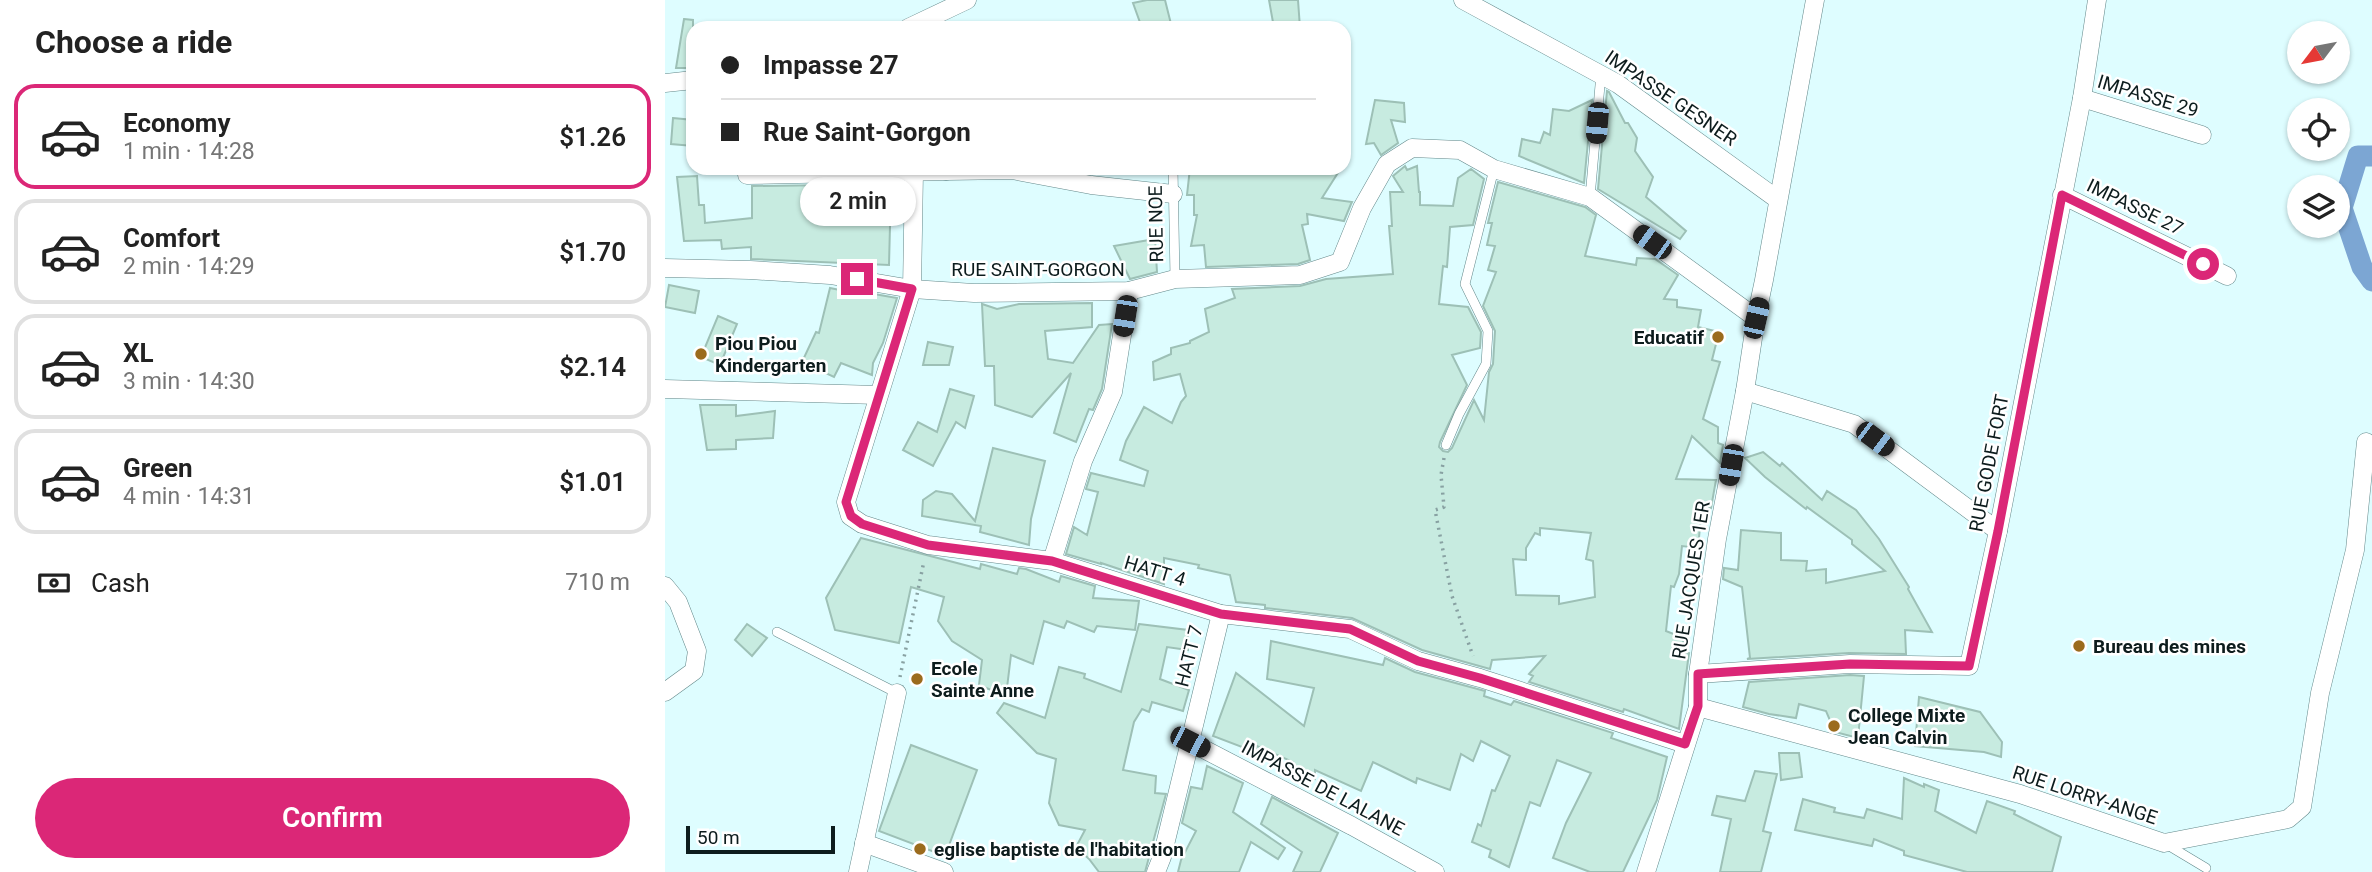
<!DOCTYPE html>
<html lang="en">
<head>
<meta charset="utf-8">
<style>
  :root { --surface:#fff; --page:#f6f6f6; --text:#222; --muted:#767676; --line:#e0e0e0; --accent:#db2777 }
  body { margin:0; font-family:Roboto,sans-serif; background:var(--page); color:var(--text); height:100vh; display:flex; flex-direction:column; font-size:26px; white-space:nowrap }
  * { box-sizing:border-box; margin:0 }
  p { font-size:23px; color:var(--muted) }
  .icon { flex:none; width:38px; height:38px; fill:none; stroke:currentColor; stroke-width:2; stroke-linecap:round; stroke-linejoin:round }
  .map { position:relative; flex:1; overflow:hidden }
  .panel { display:flex; flex-direction:column; background:var(--surface); width:665px }
  .panel>* { flex:none }
  .hud { position:absolute; left:21px; top:21px; width:665px; height:154px; border-radius:21px; box-shadow:0 2px 5px #0004; display:grid; align-content:center; height:154px; padding:0 35px; background:var(--surface) }
  .needle { width:46px; rotate:238deg }
  .buttons { position:absolute; left:1622px; top:21px; display:grid; gap:14px }
  .buttons a { display:grid; place-items:center; width:63px; height:63px; border-radius:50%; background:var(--surface); box-shadow:0 2px 5px #0004; font-size:35px }
  .scale { position:absolute; left:21px; bottom:18px; width:149px; box-sizing:border-box; padding-left:7px; border:4px solid #0d1c1d; border-top:0; font-size:19px; line-height:24px; white-space:nowrap; color:#0d1c1d; -webkit-text-stroke:5px #fff; paint-order:stroke }
  .end { position:absolute; width:32px; height:32px; margin:-16px; border:9px solid #db2777; background:#fff; box-shadow:0 0 0 4px #fff }
  .from { border-radius:50% }
  .bubble { position:absolute; height:49px; border-radius:24px; background:var(--surface); box-shadow:0 2px 5px #0004; font-size:23px; font-weight:600; line-height:49px; text-align:center }
  .car { position:absolute; width:21px; height:42px; margin:-21px -10px; border-radius:9px; box-shadow:0 0 5px 2px #0007; background:linear-gradient(#222 24%,#8ab4d8 0 40%,#222 0 76%,#8ab4d8 0 86%,#222 0) }
  .hud b { display:flex; align-items:center; gap:24px; height:66px; font-size:26px }
  .hud b+b { border-top:2px solid var(--line) }
  .hud i { width:18px; height:18px; background:var(--text) }
  ul { padding:0; list-style:none }
  li { display:flex; align-items:center; gap:21px; height:105px; margin:0 14px 10px; padding:0 21px; border:4px solid var(--line); border-radius:21px }
  li div { flex:1 }
  li b { display:block; font-size:26px }
  li em { font-style:normal; font-weight:600 }
  li.selected { border-color:var(--accent) }
  li>.icon { width:63px; height:63px; stroke-width:1.5 }
  h2 { padding:0 35px; font-size:32px; line-height:84px }
  .pay { display:flex; align-items:center; gap:18px; height:77px; padding:0 35px; font-size:26px }
  .pay p { margin-inline-start:auto }
  .button { display:flex; gap:14px; margin-top:auto; padding:14px 35px }
  .button a { flex:1; height:80px; border-radius:42px; background:var(--accent); color:#fff; font-size:28px; font-weight:600; line-height:80px; text-align:center }
  main { display:flex; flex:1; min-height:0 }
  .map>svg:first-child { display:block }
</style>
</head>
<body>
<main>
<section class="panel">
<h2>Choose a ride</h2>
<ul>
<li class="selected"><svg class="icon" aria-label="car" viewBox="0 0 24 24"><path d="M5 17H2v-5l4-1 3-4h7l3 4 3 1v5h-3M9 17h6M6 11h13"/><circle cx="7" cy="17" r="2"/><circle cx="17" cy="17" r="2"/></svg><div><b>Economy</b><p>1 min · 14:28</p></div><em>$1.26</em></li>
<li><svg class="icon" aria-label="car" viewBox="0 0 24 24"><path d="M5 17H2v-5l4-1 3-4h7l3 4 3 1v5h-3M9 17h6M6 11h13"/><circle cx="7" cy="17" r="2"/><circle cx="17" cy="17" r="2"/></svg><div><b>Comfort</b><p>2 min · 14:29</p></div><em>$1.70</em></li>
<li><svg class="icon" aria-label="car" viewBox="0 0 24 24"><path d="M5 17H2v-5l4-1 3-4h7l3 4 3 1v5h-3M9 17h6M6 11h13"/><circle cx="7" cy="17" r="2"/><circle cx="17" cy="17" r="2"/></svg><div><b>XL</b><p>3 min · 14:30</p></div><em>$2.14</em></li>
<li><svg class="icon" aria-label="car" viewBox="0 0 24 24"><path d="M5 17H2v-5l4-1 3-4h7l3 4 3 1v5h-3M9 17h6M6 11h13"/><circle cx="7" cy="17" r="2"/><circle cx="17" cy="17" r="2"/></svg><div><b>Green</b><p>4 min · 14:31</p></div><em>$1.01</em></li>
</ul>
<div class="pay"><svg class="icon" aria-label="cash" viewBox="0 0 24 24"><path d="M3 7h18v10H3z"/><circle cx="12" cy="12" r="2"/></svg>Cash<p>710 m</p></div>
<div class="button"><a>Confirm</a></div>
</section>
<div class="map">
<svg width="1707" height="872" viewBox="0 0 1707 872">
  <rect width="100%" height="100%" fill="#defdff"/>
  <g fill="none" stroke-linecap="round" stroke-linejoin="round">
    <!-- canal -->
    <path stroke="#7ca6d3" stroke-width="21" d="M 1707,156 L 1693,156 L 1677,208 L 1697,267 L 1707,281"/>
  </g>
  <!-- building -->
  <g fill="#c7ebe0" stroke="#9dc0b6" stroke-width="2" fill-rule="evenodd">
    <path d="M 482,0 L 500,0 L 507,28 L 477,28 L 468,3 Z"/>
    <path d="M 604,0 L 633,0 L 635,28 L 609,28 Z"/>
    <path d="M 19,19 L 28,20 L 28,68 L 11,68 Z"/>
    <path d="M 942,91 L 944,92 L 960,123 L 963,123 L 972,138 L 970,151 L 988,177 L 981,197 L 1021,231 L 1015,239 L 933,189 Z"/>
    <path d="M 710,100 L 739,103 L 740,122 L 726,120 L 733,143 L 716,155 L 709,143 L 701,144 Z"/>
    <path d="M 927,100 L 919,183 L 854,156 L 857,139 L 875,143 L 879,132 L 885,135 L 888,109 L 904,111 Z"/>
    <path d="M 8,118 L 28,120 L 28,146 L 6,144 Z"/>
    <path d="M 740,166 L 742,170 L 752,166 L 754,192 L 755,192 L 755,205 L 788,206 L 793,178 L 806,169 L 819,179 L 808,225 L 785,227 L 782,267 L 778,266 L 774,304 L 803,307 L 816,332 L 815,348 L 787,355 L 802,385 L 775,442 L 774,447 L 778,451 L 783,452 L 787,448 L 809,400 L 819,420 L 824,372 L 828,364 L 830,331 L 818,306 L 831,272 L 823,270 L 830,246 L 822,245 L 827,223 L 823,223 L 833,182 L 920,207 L 931,215 L 920,256 L 971,265 L 972,258 L 990,259 L 1013,275 L 999,299 L 1012,300 L 1012,307 L 1036,310 L 1033,327 L 1054,332 L 1047,360 L 1055,362 L 1038,419 L 1053,427 L 1053,443 L 1058,445 L 1055,463 L 1027,436 L 1011,479 L 1051,480 L 1046,508 L 1037,506 L 1033,548 L 1017,546 L 1014,574 L 1009,587 L 1006,586 L 1001,631 L 1019,638 L 1016,652 L 1024,653 L 1014,729 L 959,709 L 958,712 L 864,682 L 868,676 L 864,674 L 880,656 L 827,660 L 825,669 L 757,650 L 687,618 L 600,608 L 600,605 L 571,602 L 565,575 L 533,568 L 534,565 L 499,558 L 499,584 L 436,563 L 436,564 L 401,554 L 409,527 L 422,535 L 433,492 L 421,489 L 426,473 L 479,486 L 483,471 L 455,460 L 461,441 L 479,407 L 507,423 L 516,402 L 521,396 L 515,374 L 489,380 L 488,362 L 506,354 L 506,348 L 525,343 L 525,341 L 544,332 L 540,309 L 570,298 L 567,289 L 635,286 L 661,279 L 728,274 L 724,226 L 727,226 L 725,192 L 738,192 L 728,176 ZM 875,528 L 926,533 L 921,559 L 928,561 L 930,597 L 894,604 L 894,596 L 851,595 L 848,559 L 861,560 L 861,548 L 870,533 L 875,535 Z"/>
    <path d="M 525,168 L 676,168 L 657,198 L 687,202 L 686,204 L 679,221 L 642,214 L 643,224 L 637,225 L 645,260 L 633,264 L 541,267 L 539,245 L 526,246 L 532,215 L 529,215 L 529,195 L 522,195 Z"/>
    <path d="M 32,176 L 34,205 L 39,205 L 40,223 L 87,218 L 87,186 L 169,185 L 226,187 L 224,265 L 86,259 L 86,247 L 57,249 L 56,240 L 19,241 L 12,177 Z"/>
    <path d="M 490,239 L 492,272 L 465,279 L 449,246 Z"/>
    <path d="M 4,285 L 34,291 L 30,313 L 0,307 Z"/>
    <path d="M 165,288 L 209,297 L 209,294 L 232,298 L 218,343 L 208,363 L 207,375 L 176,363 L 169,377 L 137,362 L 151,332 L 154,333 Z"/>
    <path d="M 427,303 L 427,327 L 380,331 L 383,359 L 408,363 L 434,325 L 447,324 L 437,389 L 428,410 L 424,409 L 411,442 L 389,433 L 406,373 L 367,417 L 330,405 L 329,366 L 320,366 L 317,304 L 332,309 L 354,304 Z"/>
    <path d="M 53,316 L 72,324 L 55,365 L 36,357 Z"/>
    <path d="M 263,342 L 288,347 L 284,365 L 258,365 Z"/>
    <path d="M 285,389 L 309,396 L 300,428 L 291,422 L 268,466 L 238,450 L 253,422 L 272,432 Z"/>
    <path d="M 35,405 L 71,405 L 71,416 L 110,411 L 108,438 L 71,440 L 71,449 L 42,450 Z"/>
    <path d="M 328,448 L 380,461 L 366,519 L 364,545 L 315,532 L 316,526 L 257,516 L 258,500 L 271,491 L 287,494 L 310,521 Z"/>
    <path d="M 1098,452 L 1115,466 L 1117,463 L 1157,500 L 1162,491 L 1191,510 L 1214,539 L 1244,587 L 1243,589 L 1267,632 L 1240,630 L 1241,654 L 1184,653 L 1082,659 L 1085,658 L 1077,587 L 1058,579 L 1059,568 L 1073,570 L 1076,530 L 1116,533 L 1116,560 L 1142,561 L 1141,571 L 1161,569 L 1161,583 L 1220,571 L 1187,544 L 1187,540 L 1142,507 L 1141,509 L 1100,477 L 1080,458 Z"/>
    <path d="M 196,538 L 315,569 L 316,564 L 352,574 L 354,568 L 361,569 L 394,582 L 396,576 L 430,586 L 428,598 L 474,601 L 470,630 L 432,626 L 429,632 L 402,621 L 399,628 L 379,621 L 368,664 L 346,655 L 341,696 L 314,685 L 317,660 L 287,641 L 273,621 L 279,597 L 246,587 L 234,643 L 170,630 L 161,598 Z"/>
    <path d="M 82,624 L 102,638 L 87,656 L 70,640 Z"/>
    <path d="M 474,624 L 523,630 L 523,650 L 502,647 L 495,679 L 524,690 L 518,711 L 487,702 L 484,712 L 477,709 L 469,722 L 458,770 L 491,776 L 490,793 L 501,794 L 480,872 L 434,872 L 424,859 L 411,847 L 420,830 L 394,825 L 384,803 L 391,759 L 372,753 L 332,713 L 339,703 L 380,718 L 394,667 L 420,674 L 419,678 L 456,692 Z"/>
    <path d="M 606,641 L 718,665 L 720,658 L 750,672 L 820,691 L 819,696 L 846,705 L 849,701 L 948,733 L 946,738 L 1002,757 L 992,800 L 958,872 L 925,872 L 888,858 L 901,823 L 926,773 L 892,760 L 875,806 L 865,802 L 844,867 L 824,857 L 826,850 L 807,842 L 813,824 L 816,826 L 827,790 L 830,791 L 845,756 L 816,741 L 808,761 L 796,754 L 785,790 L 752,778 L 751,783 L 708,762 L 696,791 L 650,770 L 650,779 L 625,774 L 628,762 L 592,746 L 590,752 L 548,736 L 571,673 L 639,726 L 649,688 L 602,679 Z"/>
    <path d="M 1185,675 L 1199,676 L 1193,738 L 1170,732 L 1161,711 L 1134,704 L 1131,718 L 1104,714 L 1078,707 L 1084,682 Z"/>
    <path d="M 1254,697 L 1315,712 L 1337,742 L 1336,757 L 1319,752 L 1250,746 Z"/>
    <path d="M 246,745 L 312,770 L 280,856 L 214,831 Z"/>
    <path d="M 1114,753 L 1134,753 L 1137,777 L 1116,780 Z"/>
    <path d="M 542,766 L 578,783 L 568,812 L 620,848 L 613,859 L 586,842 L 574,872 L 513,872 L 516,860 L 531,831 L 517,823 L 526,787 L 537,789 Z"/>
    <path d="M 1090,771 L 1112,774 L 1098,831 L 1106,833 L 1096,872 L 1055,872 L 1066,819 L 1047,815 L 1052,796 L 1080,801 Z"/>
    <path d="M 1239,778 L 1259,787 L 1259,784 L 1274,790 L 1270,811 L 1311,833 L 1322,801 L 1350,811 L 1349,814 L 1396,837 L 1387,872 L 1302,872 L 1239,855 L 1239,851 L 1209,839 L 1207,846 L 1130,830 L 1138,799 L 1170,808 L 1169,812 L 1199,818 L 1202,809 L 1237,819 Z"/>
    <path d="M 607,797 L 673,833 L 655,872 L 628,872 L 637,852 L 596,824 Z"/>
  </g>
  <g fill="none" stroke-linecap="round" stroke-linejoin="round">
    <!-- lane casing -->
    <g stroke="#63888a" stroke-width="10">
      <g id="lane">
        <path d="M 508,168 L 510,279"/>
        <path d="M 925,197 L 936,74"/>
        <path d="M 781,445 L 794,414 L 821,364 L 823,331 L 800,284 L 829,169"/>
        <path d="M 112,632 L 232,693"/>
        <path d="M 1501,844 L 1541,868"/>
      </g>
    </g>
    <!-- street casing -->
    <g stroke="#63888a" stroke-width="19">
      <g id="street">
        <path d="M 798,0 L 953,84 L 1112,199"/>
        <path d="M 243,28 L 302,0"/>
        <path d="M 0,83 L 28,80"/>
        <path d="M 1417,98 L 1537,135"/>
        <path d="M 281,171 L 347,170 L 426,185 L 508,194"/>
        <path d="M 249,172 L 247,289 L 181,502 L 185,516 L 197,524 L 263,545 L 387,561 L 556,614 L 685,629 L 753,661 L 815,678 L 1020,744"/>
        <path d="M 82,175 L 281,171 L 281,168"/>
        <path d="M 1397,195 L 1562,276"/>
        <path d="M 0,268 L 85,270 L 165,275 L 247,289 L 309,293 L 464,291 L 510,279 L 635,275 L 675,262 L 697,208 L 722,164 L 747,148 L 795,150 L 829,169 L 925,197 L 1091,318"/>
        <path d="M 0,389 L 213,395"/>
        <path d="M 1080,391 L 1189,424 L 1333,531"/>
        <path d="M 387,561 L 418,461 L 448,392 L 464,291"/>
        <path d="M 0,586 L 13,602 L 32,651 L 29,671 L 0,692"/>
        <path d="M 1033,674 L 1185,664 L 1304,666 L 1333,531 L 1417,98 L 1432,0"/>
        <path d="M 1033,707 L 1355,794 L 1499,843 L 1623,819 L 1637,807 L 1655,693 L 1690,550 L 1701,442"/>
        <path d="M 525,742 L 687,826 L 770,872"/>
        <path d="M 199,843 L 279,872"/>
        <path d="M 193,872 L 232,693"/>
        <path d="M 491,872 L 497,857 L 556,614"/>
        <path d="M 981,872 L 1033,707 L 1033,674 L 1052,539 L 1080,391 L 1091,318 L 1099,280 L 1150,0"/>
      </g>
    </g>
    <!-- path -->
    <g stroke="#88a1a2" stroke-width="3.5" stroke-dasharray="2 5" stroke-linecap="butt">
      <path d="M 779,458 L 776,475 L 779,507 L 770,510 L 787,596 L 808,656"/>
      <path d="M 235,677 L 259,561"/>
    </g>
    <!-- lane -->
    <use href="#lane" stroke="#fff" stroke-width="9"/>
    <!-- street -->
    <use href="#street" stroke="#fff" stroke-width="18"/>
  </g>
  <g fill="none" stroke-linecap="round" stroke-linejoin="round">
    <!-- route -->
    <path stroke="#db2777" stroke-width="9" d="M 192,279 L 247,289 L 181,502 L 186,516 L 197,524 L 263,545 L 387,561 L 556,614 L 685,629 L 753,661 L 815,678 L 1020,744 L 1033,706 L 1033,674 L 1185,664 L 1304,666 L 1333,531 L 1397,195 L 1538,264"/>
  </g>
  <!-- markers -->
  <g fill="#9b6b1d" stroke="#fff" stroke-width="2.5">
    <circle cx="1053" cy="337" r="7"/>
    <circle cx="36" cy="354" r="7"/>
    <circle cx="1414" cy="646" r="7"/>
    <circle cx="252" cy="679" r="7"/>
    <circle cx="1169" cy="726" r="7"/>
    <circle cx="255" cy="849" r="7"/>
  </g>
  <g text-anchor="middle" dominant-baseline="central" stroke-width="5" stroke-linejoin="round" paint-order="stroke">
    <!-- street labels -->
    <g font-size="19" fill="#0d1c1d" stroke="#fff">
      <text transform="translate(1483 96) rotate(17)">IMPASSE 29</text>
      <text transform="translate(1006 98) rotate(34)">IMPASSE GESNER</text>
      <text transform="translate(1470 207) rotate(26)">IMPASSE 27</text>
      <text transform="translate(491 224) rotate(-91)">RUE NOE</text>
      <text x="373" y="269">RUE SAINT-GORGON</text>
      <text transform="translate(1324 463) rotate(-79)">RUE GODE FORT</text>
      <text transform="translate(490 571) rotate(17)">HATT 4</text>
      <text transform="translate(1026 580) rotate(-81)">RUE JACQUES 1ER</text>
      <text transform="translate(524 656) rotate(-76)">HATT 7</text>
      <text transform="translate(658 788) rotate(28)">IMPASSE DE LALANE</text>
      <text transform="translate(1420 795) rotate(18)">RUE LORRY-ANGE</text>
    </g>
    <!-- poi labels -->
    <g font-size="19" font-weight="bold" fill="#0d1c1d" stroke="#fff" text-anchor="start">
      <text x="1039" y="337" text-anchor="end">Educatif</text>
      <text x="50" y="343">Piou Piou<tspan x="50" dy="22">Kindergarten</tspan></text>
      <text x="1428" y="646">Bureau des mines</text>
      <text x="266" y="668">Ecole<tspan x="266" dy="22">Sainte Anne</tspan></text>
      <text x="1183" y="715">College Mixte<tspan x="1183" dy="22">Jean Calvin</tspan></text>
      <text x="269" y="849">eglise baptiste de l'habitation</text>
    </g>
  </g>
</svg>
<div class="buttons">
<a><svg class="needle" viewBox="-14 -14 28 28"><path d="M0-13l5 13h-10z" fill="#e53935"/><path d="M0 13l5-13h-10z" fill="#767676"/></svg></a>
<a><svg class="icon" aria-label="locate" viewBox="0 0 24 24"><circle cx="12" cy="12" r="6"/><path d="M12 2v4M12 18v4M2 12h4M18 12h4"/></svg></a>
<a><svg class="icon" aria-label="layers" viewBox="0 0 24 24"><path d="M12 4l9 5-9 5-9-5zM3 14l9 5 9-5"/></svg></a>
</div>
<div class="scale">50 m</div>
<i class="end from" style="left:1538px;top:264px"></i>
<i class="end" style="left:192px;top:279px"></i>
<div class="bubble" style="left:135px;top:177px;width:116px">2 min</div>
<i class="car" style="left:932px;top:123px;rotate:185deg"></i>
<i class="car" style="left:987px;top:242px;rotate:306deg"></i>
<i class="car" style="left:460px;top:316px;rotate:189deg"></i>
<i class="car" style="left:1091px;top:318px;rotate:13deg"></i>
<i class="car" style="left:1210px;top:439px;rotate:127deg"></i>
<i class="car" style="left:1066px;top:465px;rotate:190deg"></i>
<i class="car" style="left:525px;top:742px;rotate:117deg"></i>
<div class="hud">
<b><i class="from"></i>Impasse 27</b>
<b><i></i>Rue Saint-Gorgon</b>
</div>
</div>
</main>
</body>
</html>
